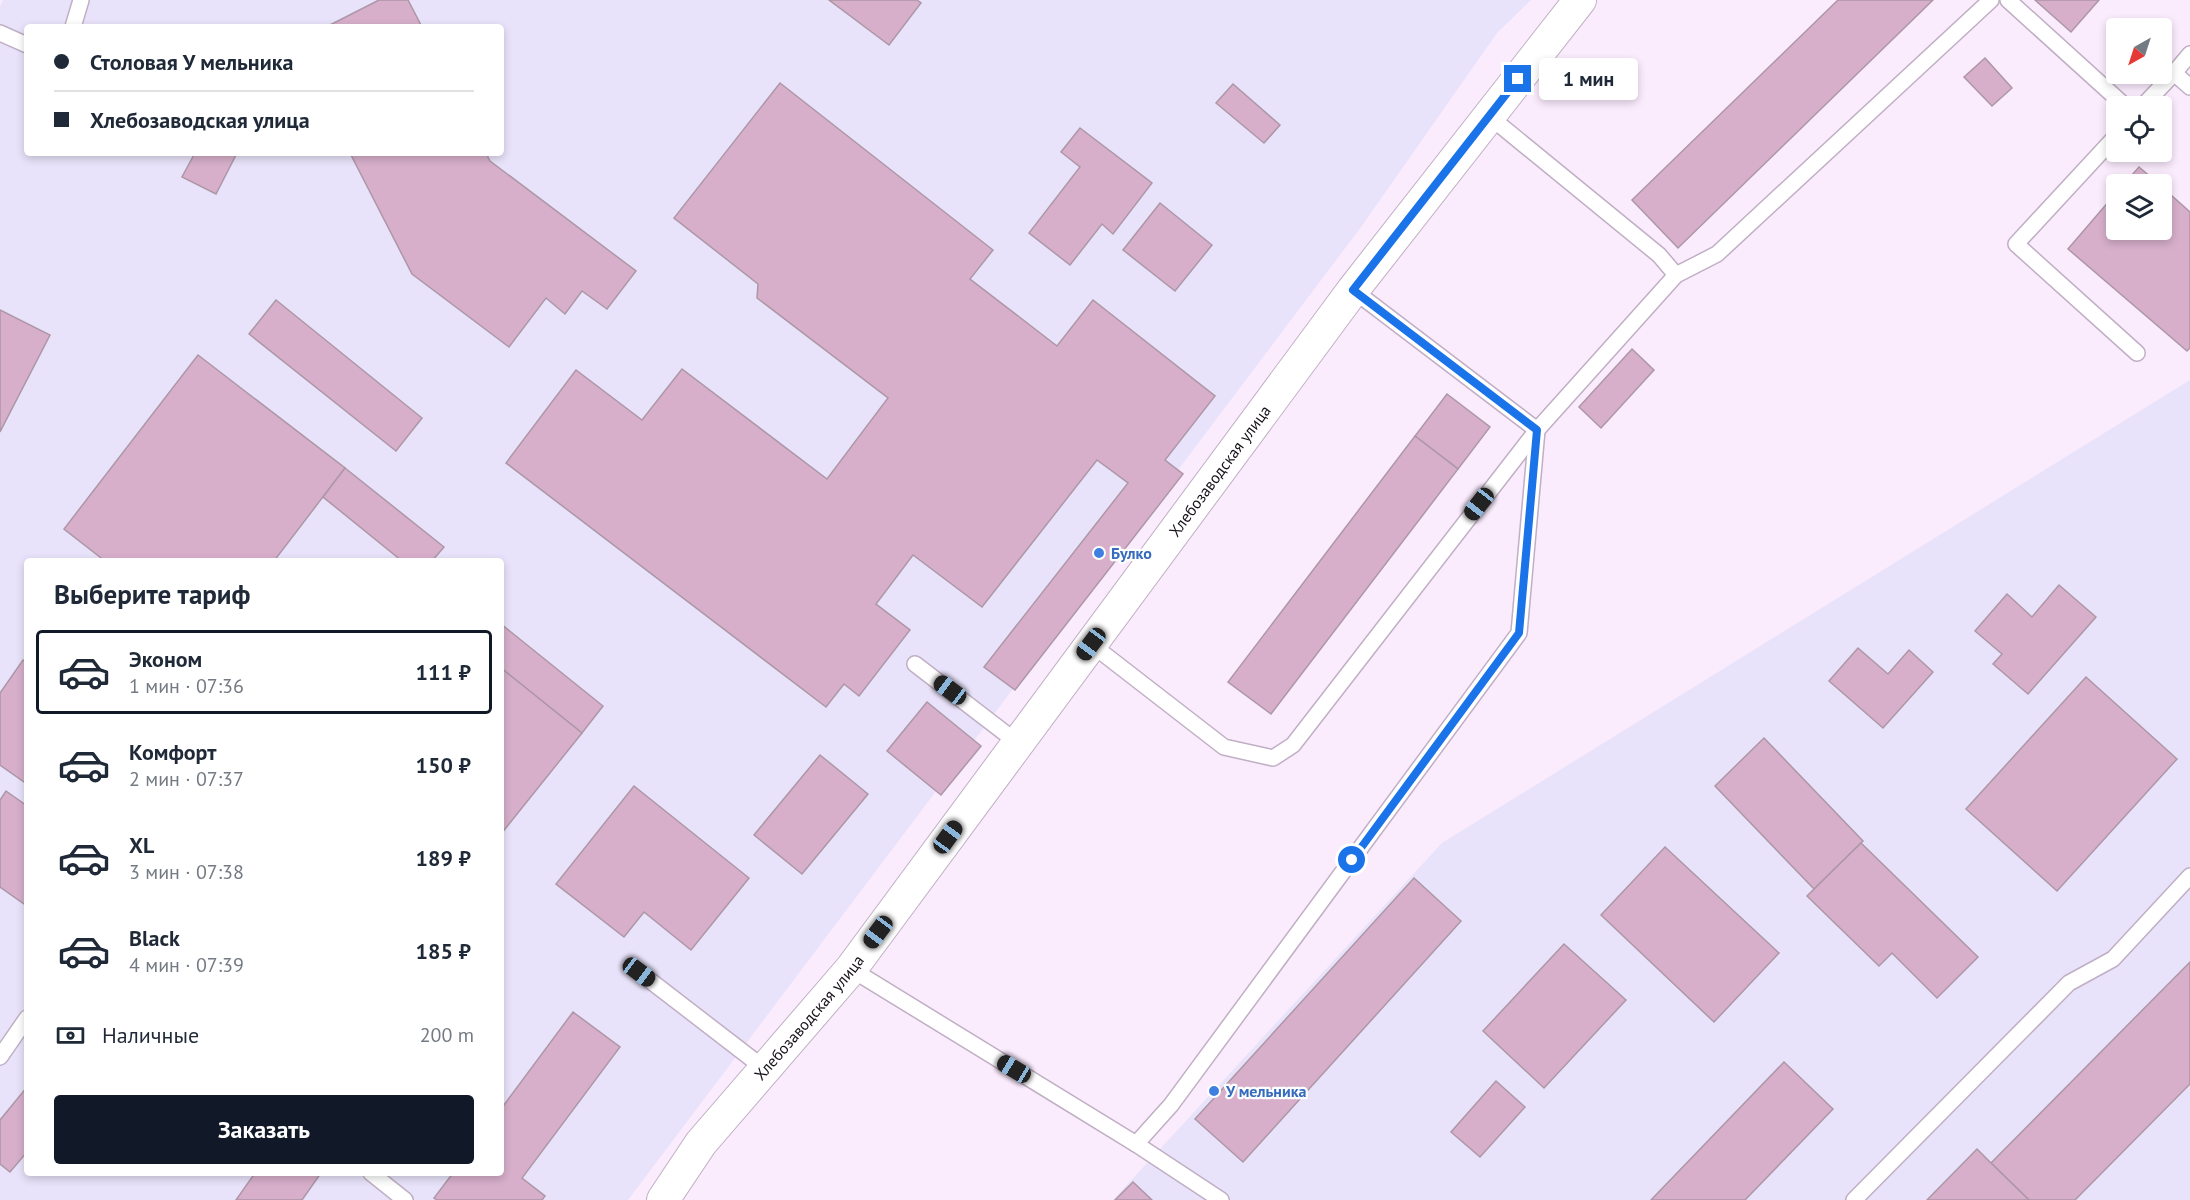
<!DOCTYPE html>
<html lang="ru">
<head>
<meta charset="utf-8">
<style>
  :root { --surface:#fff; --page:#f2f2f3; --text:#1f2937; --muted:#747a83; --line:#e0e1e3; --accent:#111827 }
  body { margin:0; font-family:"PT Sans",sans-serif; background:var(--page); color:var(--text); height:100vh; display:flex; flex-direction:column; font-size:22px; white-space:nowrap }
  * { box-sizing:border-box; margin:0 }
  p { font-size:20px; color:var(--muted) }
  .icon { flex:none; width:33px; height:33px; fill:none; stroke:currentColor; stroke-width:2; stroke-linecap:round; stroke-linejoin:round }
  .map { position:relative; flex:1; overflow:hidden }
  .sheet { position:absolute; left:24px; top:558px; width:480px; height:618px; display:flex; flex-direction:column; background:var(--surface); border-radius:6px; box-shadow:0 3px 9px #0003 }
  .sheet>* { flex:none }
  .guide { position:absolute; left:24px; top:24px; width:480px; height:132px; border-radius:6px; box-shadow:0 3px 9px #0003; display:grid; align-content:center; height:132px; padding:0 30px; background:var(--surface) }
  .needle { width:39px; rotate:219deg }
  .fabs { position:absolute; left:2106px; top:18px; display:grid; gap:12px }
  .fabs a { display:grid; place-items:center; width:66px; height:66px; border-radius:6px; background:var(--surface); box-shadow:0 3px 9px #0003; font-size:30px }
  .end { position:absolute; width:27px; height:27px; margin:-14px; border:8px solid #1a73e8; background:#fff; box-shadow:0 0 0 3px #fff }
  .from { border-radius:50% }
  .bubble { position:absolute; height:42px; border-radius:6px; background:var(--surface); box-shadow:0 3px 9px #0003; font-size:20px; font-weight:700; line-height:42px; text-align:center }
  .car { position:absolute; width:18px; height:36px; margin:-18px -9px; border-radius:8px; box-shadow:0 0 4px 2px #0007; background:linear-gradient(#222 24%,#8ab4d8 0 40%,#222 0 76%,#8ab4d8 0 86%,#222 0) }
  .guide b { display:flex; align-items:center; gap:21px; height:57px; font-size:22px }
  .guide b+b { border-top:2px solid var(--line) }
  .guide i { width:15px; height:15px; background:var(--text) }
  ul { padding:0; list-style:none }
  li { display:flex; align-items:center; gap:18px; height:84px; margin:0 12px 9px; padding:0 18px; border:3px solid transparent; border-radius:6px }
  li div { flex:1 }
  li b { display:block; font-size:22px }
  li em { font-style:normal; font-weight:700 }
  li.current { border-color:var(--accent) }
  li>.icon { width:54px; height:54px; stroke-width:1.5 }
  h2 { padding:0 30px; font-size:27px; line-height:72px }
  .pay { display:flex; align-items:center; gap:15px; height:66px; padding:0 30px; font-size:22px }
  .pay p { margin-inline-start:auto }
  .action { display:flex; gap:12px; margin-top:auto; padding:12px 30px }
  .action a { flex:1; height:69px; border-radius:6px; background:var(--accent); color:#fff; font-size:24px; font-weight:700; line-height:69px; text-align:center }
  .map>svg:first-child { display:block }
</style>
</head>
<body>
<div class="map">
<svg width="2190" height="1200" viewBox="0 0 2190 1200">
  <rect width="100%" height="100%" fill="#faebfd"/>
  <!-- industrial -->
  <g fill="#e8e3fa" fill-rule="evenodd">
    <path d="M 3,0 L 1531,0 L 1497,33 L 1361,227 L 628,1200 L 0,1200 L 0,6 ZM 27,27 L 501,27 L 501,153 L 27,153 ZM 27,561 L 501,561 L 501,1173 L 27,1173 Z"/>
    <path d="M 2190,380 L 2190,1200 L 1113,1200 L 1442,843 Z"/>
  </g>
  <!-- building -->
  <g fill="#d7afcb" stroke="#ad97a6" stroke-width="1.5">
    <path d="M 379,0 L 408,0 L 422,27 L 326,27 Z"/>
    <path d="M 829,0 L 917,0 L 921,3 L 889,45 Z"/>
    <path d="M 1838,0 L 1933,0 L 1678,248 L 1632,200 Z"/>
    <path d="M 2035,0 L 2099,0 L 2071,32 Z"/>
    <path d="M 1985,58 L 2012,88 L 1992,106 L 1964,77 Z"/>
    <path d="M 780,83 L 993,250 L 970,279 L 1057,346 L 1093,300 L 1215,396 L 1165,460 L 1183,474 L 1015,690 L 984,667 L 1128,483 L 1097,460 L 982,607 L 913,555 L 876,604 L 910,630 L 859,696 L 844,684 L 826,707 L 506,463 L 576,370 L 642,420 L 682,369 L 827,479 L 888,398 L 757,298 L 758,284 L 674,218 Z"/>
    <path d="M 1233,84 L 1280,125 L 1264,143 L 1216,103 Z"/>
    <path d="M 1080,128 L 1152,183 L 1113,234 L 1102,224 L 1070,265 L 1029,233 L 1080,167 L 1061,152 Z"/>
    <path d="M 195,153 L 237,153 L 216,194 L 182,177 Z"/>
    <path d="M 350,153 L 486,153 L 490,161 L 636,271 L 607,309 L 582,291 L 565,314 L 546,298 L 509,347 L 412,274 Z"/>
    <path d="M 2139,167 L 2159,184 L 2124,184 Z"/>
    <path d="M 2162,187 L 2190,212 L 2190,348 L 2187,351 L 2068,249 L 2116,193 L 2116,230 L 2162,230 Z"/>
    <path d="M 1160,203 L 1212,245 L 1175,291 L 1123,250 Z"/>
    <path d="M 276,300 L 422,418 L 396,451 L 249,334 Z"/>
    <path d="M 0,310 L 50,335 L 0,432 Z"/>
    <path d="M 1632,349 L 1654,370 L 1601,428 L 1579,407 Z"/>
    <path d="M 198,355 L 345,468 L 274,561 L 105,561 L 64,529 Z"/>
    <path d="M 1447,394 L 1490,427 L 1458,469 L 1415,436 Z"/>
    <path d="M 1415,436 L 1458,469 L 1271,714 L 1228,682 Z"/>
    <path d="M 345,468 L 444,547 L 432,561 L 402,561 L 323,497 Z"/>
    <path d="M 2059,585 L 2096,617 L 2028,694 L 1993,664 L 2002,654 L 1975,631 L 2007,594 L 2032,617 Z"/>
    <path d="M 501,624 L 603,706 L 582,733 L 501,668 Z"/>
    <path d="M 1858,648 L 1888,674 L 1909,650 L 1933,672 L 1883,728 L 1829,681 Z"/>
    <path d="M 23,660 L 27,663 L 27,784 L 0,765 L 0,693 Z"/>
    <path d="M 501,668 L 582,733 L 501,834 Z"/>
    <path d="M 2086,677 L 2177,759 L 2057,891 L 1966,809 Z"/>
    <path d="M 927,702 L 981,746 L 941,795 L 887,751 Z"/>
    <path d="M 1764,738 L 1863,841 L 1814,889 L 1715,786 Z"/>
    <path d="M 820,755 L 868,794 L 802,874 L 754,835 Z"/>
    <path d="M 634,786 L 749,878 L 691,950 L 644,912 L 624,937 L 556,884 Z"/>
    <path d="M 6,791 L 27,806 L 27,906 L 0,887 L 0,800 Z"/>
    <path d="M 1861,843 L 1978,957 L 1937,998 L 1892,953 L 1879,966 L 1807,896 Z"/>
    <path d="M 1665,847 L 1779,953 L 1714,1022 L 1601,915 Z"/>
    <path d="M 1414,878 L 1461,921 L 1243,1162 L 1195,1119 Z"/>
    <path d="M 1564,944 L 1626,1000 L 1544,1088 L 1483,1031 Z"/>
    <path d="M 2190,962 L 2190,1084 L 2075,1200 L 2029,1200 L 1991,1163 Z"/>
    <path d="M 573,1012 L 620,1047 L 522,1178 L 545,1196 L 542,1200 L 437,1200 L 434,1198 L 453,1173 L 501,1173 L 501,1109 Z"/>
    <path d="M 1784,1062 L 1833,1109 L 1745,1200 L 1651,1200 Z"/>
    <path d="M 1496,1081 L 1525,1107 L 1480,1157 L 1451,1132 Z"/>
    <path d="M 27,1087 L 27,1152 L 10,1172 L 0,1164 L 0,1120 Z"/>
    <path d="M 1977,1149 L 1991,1163 L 2029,1200 L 1927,1200 Z"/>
    <path d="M 255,1173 L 321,1173 L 302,1200 L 236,1200 Z"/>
    <path d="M 1133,1182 L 1152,1200 L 1115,1200 Z"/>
  </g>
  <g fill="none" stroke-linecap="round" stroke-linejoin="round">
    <!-- service casing -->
    <g stroke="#c0afc4" stroke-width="18">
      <g id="service">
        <path d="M 2008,0 L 2125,106"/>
        <path d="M 73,27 L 81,0"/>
        <path d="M 0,33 L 27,45"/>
        <path d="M 2174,73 L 2190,54"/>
        <path d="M 2143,106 L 2174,73 L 2190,87"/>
        <path d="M 1489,116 L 1659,255 L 1676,275"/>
        <path d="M 2116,136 L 2016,244 L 2137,353"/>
        <path d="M 1091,644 L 1224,747 L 1273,758 L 1293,745 L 1537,430 L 1676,275 L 1717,254 L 1991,0"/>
        <path d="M 915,664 L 1018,743"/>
        <path d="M 851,969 L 1136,1144 L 1221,1200"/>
        <path d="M 639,972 L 765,1069"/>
        <path d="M 0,1057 L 27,1018"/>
        <path d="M 1136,1144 L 1171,1105 L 1519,633 L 1537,430 L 1353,290"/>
        <path d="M 371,1173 L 405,1200"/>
        <path d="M 1854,1200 L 2069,983 L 2113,959 L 2190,876"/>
      </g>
    </g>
    <!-- minor casing -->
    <g stroke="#c0afc4" stroke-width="34">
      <g id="minor">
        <path id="s1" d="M 663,1200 L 701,1143 L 851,969 L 1353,290 L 1580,0"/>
      </g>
    </g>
    <!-- service -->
    <use href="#service" stroke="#fff" stroke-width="15"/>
    <!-- minor -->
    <use href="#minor" stroke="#fff" stroke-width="32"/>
  </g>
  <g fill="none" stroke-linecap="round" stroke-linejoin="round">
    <!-- route -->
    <path stroke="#1a73e8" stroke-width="8" d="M 1352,860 L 1519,633 L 1537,430 L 1353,290 L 1518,79"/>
  </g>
  <!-- markers -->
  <g fill="#3f7fe0" stroke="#fefefe" stroke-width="2">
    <circle cx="1099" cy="553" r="6"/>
    <circle cx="1214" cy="1091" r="6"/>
  </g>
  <g text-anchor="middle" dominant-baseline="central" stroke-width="4.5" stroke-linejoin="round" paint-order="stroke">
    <!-- street labels -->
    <g font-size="16" fill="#161118" stroke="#fefefe">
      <text stroke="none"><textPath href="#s1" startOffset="918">Хлебозаводская улица</textPath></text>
      <text stroke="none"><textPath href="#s1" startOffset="234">Хлебозаводская улица</textPath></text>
    </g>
    <!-- shop labels -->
    <g font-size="16" font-weight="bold" fill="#366cbe" stroke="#fefefe" text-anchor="start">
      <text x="1111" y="553">Булко</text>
      <text x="1226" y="1091">У мельника</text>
    </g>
  </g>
</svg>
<div class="fabs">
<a><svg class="needle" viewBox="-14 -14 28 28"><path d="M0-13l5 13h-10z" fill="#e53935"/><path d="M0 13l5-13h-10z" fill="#747a83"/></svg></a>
<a><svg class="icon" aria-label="locate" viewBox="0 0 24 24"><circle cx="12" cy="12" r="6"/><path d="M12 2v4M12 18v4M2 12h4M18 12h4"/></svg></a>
<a><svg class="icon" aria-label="layers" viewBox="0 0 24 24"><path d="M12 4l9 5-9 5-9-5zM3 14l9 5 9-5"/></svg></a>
</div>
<i class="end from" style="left:1352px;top:860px"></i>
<i class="end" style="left:1518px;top:79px"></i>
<div class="bubble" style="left:1539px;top:58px;width:99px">1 мин</div>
<i class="car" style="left:1479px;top:504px;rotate:218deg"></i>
<i class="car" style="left:1091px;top:644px;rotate:217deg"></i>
<i class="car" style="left:950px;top:690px;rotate:307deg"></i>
<i class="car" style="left:948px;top:837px;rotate:36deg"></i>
<i class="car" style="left:878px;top:932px;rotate:217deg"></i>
<i class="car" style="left:639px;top:972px;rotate:127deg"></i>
<i class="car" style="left:1014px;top:1069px;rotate:301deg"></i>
<div class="guide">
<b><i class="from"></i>Столовая У мельника</b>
<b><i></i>Хлебозаводская улица</b>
</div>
<section class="sheet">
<h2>Выберите тариф</h2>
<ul>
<li class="current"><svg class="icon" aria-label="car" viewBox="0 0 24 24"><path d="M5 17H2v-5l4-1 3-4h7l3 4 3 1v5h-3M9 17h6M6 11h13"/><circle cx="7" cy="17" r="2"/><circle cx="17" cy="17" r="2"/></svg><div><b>Эконом</b><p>1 мин · 07:36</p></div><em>111 ₽</em></li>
<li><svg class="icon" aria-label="car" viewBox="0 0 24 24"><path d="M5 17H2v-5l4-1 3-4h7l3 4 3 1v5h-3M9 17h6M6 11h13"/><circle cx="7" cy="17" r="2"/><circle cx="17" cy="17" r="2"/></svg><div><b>Комфорт</b><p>2 мин · 07:37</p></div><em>150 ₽</em></li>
<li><svg class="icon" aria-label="car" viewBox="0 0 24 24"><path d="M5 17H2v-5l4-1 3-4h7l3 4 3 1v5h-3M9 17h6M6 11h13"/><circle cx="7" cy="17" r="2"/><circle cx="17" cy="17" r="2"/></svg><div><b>XL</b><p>3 мин · 07:38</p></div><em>189 ₽</em></li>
<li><svg class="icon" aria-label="car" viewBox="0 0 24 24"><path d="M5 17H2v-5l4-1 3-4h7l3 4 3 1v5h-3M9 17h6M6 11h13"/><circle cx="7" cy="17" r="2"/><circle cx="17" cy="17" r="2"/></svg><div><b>Black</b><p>4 мин · 07:39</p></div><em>185 ₽</em></li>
</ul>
<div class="pay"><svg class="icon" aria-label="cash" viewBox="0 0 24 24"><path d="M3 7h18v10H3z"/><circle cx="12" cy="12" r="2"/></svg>Наличные<p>200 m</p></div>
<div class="action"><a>Заказать</a></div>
</section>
</div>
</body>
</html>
